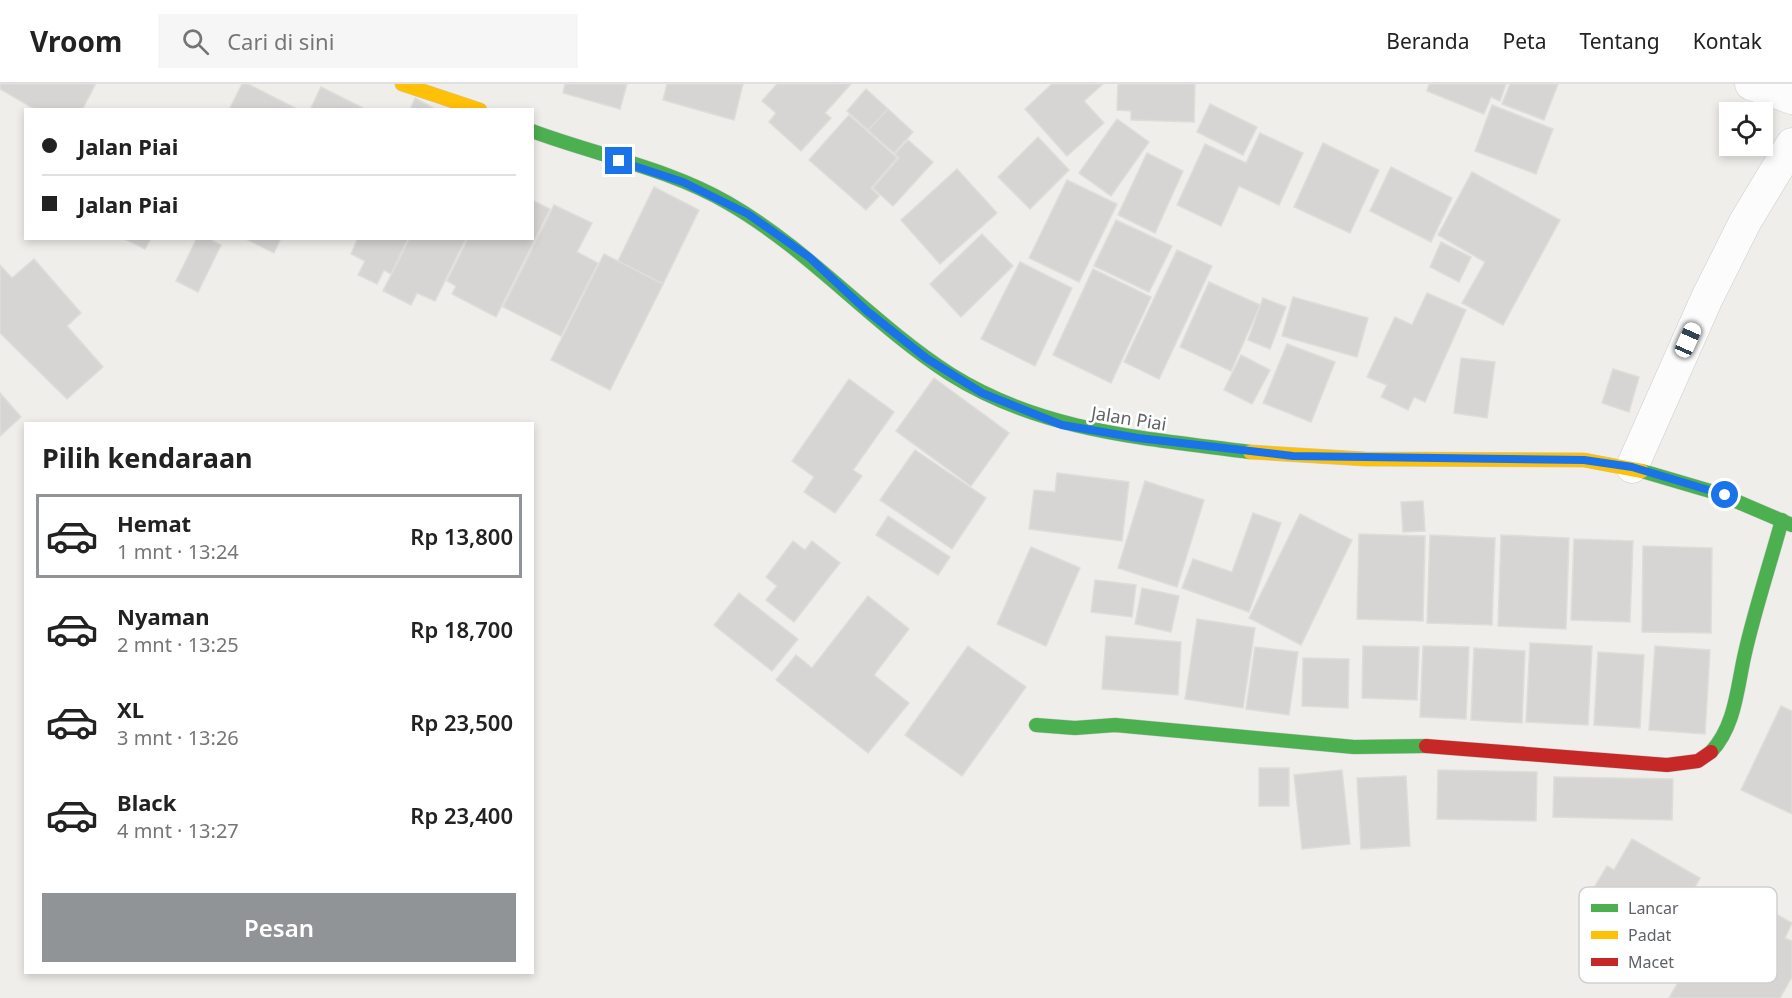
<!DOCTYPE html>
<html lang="id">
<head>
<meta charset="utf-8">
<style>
  :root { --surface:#fff; --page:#f6f6f6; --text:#222; --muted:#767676; --line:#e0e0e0; --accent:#919496 }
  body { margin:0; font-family:"Noto Sans",sans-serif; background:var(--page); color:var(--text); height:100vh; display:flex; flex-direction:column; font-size:22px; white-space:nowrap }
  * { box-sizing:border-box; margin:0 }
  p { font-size:20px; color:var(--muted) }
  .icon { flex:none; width:33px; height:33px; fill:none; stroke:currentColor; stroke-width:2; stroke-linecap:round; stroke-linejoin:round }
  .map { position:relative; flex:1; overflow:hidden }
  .sheet { position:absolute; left:24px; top:338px; width:510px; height:552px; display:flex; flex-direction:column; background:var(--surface); border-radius:0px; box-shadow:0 3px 9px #0003 }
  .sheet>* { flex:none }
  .guide { position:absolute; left:24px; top:24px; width:510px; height:132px; border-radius:0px; box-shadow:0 3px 9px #0003; display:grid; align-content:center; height:132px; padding:0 18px; background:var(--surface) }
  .buttons { position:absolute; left:1719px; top:18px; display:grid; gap:12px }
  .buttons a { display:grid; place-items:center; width:54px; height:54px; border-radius:0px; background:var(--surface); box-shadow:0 3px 9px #0003; font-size:30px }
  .end { position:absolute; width:27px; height:27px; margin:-14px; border:8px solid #1a73e8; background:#fff; box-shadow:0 0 0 3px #fff }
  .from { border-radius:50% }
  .car { position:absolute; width:18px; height:36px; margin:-18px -9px; border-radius:8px; box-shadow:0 0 4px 2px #0007; background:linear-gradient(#fff 24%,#345 0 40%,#fff 0 76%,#345 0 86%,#fff 0) }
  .guide b { display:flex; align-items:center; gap:21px; height:57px; font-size:22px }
  .guide b+b { border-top:2px solid var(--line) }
  .guide i { width:15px; height:15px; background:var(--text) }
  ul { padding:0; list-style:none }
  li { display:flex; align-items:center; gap:18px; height:84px; margin:0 12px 9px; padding:0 6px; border:3px solid transparent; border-radius:0px }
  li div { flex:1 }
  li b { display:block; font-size:22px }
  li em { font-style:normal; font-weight:600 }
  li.selected { border-color:var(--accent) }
  li>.icon { width:54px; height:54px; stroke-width:1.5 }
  h2 { padding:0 18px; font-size:27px; line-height:72px }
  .cta { display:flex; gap:12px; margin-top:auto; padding:12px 18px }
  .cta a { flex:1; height:69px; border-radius:0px; background:var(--accent); color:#fff; font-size:24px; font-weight:600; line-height:69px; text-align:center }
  header { display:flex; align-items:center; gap:36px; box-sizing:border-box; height:84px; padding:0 30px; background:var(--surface); border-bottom:2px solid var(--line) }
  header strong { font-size:28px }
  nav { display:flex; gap:33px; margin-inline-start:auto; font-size:21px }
  .search { width:420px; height:54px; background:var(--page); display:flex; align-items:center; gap:15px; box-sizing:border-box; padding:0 21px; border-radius:0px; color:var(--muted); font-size:22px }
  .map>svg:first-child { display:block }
</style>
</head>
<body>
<header>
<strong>Vroom</strong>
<div class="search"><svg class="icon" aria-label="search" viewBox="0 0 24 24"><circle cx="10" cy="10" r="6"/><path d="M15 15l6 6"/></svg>Cari di sini</div>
<nav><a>Beranda</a><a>Peta</a><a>Tentang</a><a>Kontak</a></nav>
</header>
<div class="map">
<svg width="1792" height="914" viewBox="0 0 1792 914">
  <rect width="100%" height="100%" fill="#efeeea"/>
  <!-- building -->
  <g fill="#d6d5d3" stroke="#deddd9" stroke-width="1.5">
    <path d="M 0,0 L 93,0 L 95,1 L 82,26 L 36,26 L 0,5 Z"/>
    <path d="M 242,0 L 248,0 L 299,26 L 229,26 Z"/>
    <path d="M 565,0 L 627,0 L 620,25 L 563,9 Z"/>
    <path d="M 667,0 L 743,0 L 734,36 L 663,16 Z"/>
    <path d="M 777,0 L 851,0 L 825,29 L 831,34 L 801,67 L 769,38 L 776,29 L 762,17 Z"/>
    <path d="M 1052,0 L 1103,0 L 1084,17 L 1104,39 L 1067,72 L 1025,25 Z"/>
    <path d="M 1118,0 L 1195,0 L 1194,38 L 1131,36 L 1131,27 L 1117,26 Z"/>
    <path d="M 1429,0 L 1506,0 L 1500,17 L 1491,13 L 1484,30 L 1427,7 Z"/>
    <path d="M 1510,0 L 1558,0 L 1544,36 L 1502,20 Z"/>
    <path d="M 321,3 L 367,26 L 310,26 Z"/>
    <path d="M 866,5 L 888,25 L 868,46 L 847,27 Z"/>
    <path d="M 415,14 L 437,26 L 410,26 Z"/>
    <path d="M 1210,20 L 1257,43 L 1243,71 L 1197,48 Z"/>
    <path d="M 1492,21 L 1553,45 L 1536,90 L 1475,67 Z"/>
    <path d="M 888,25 L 913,48 L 894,69 L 868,46 Z"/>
    <path d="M 849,31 L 897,74 L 871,104 L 879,112 L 866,126 L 809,76 Z"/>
    <path d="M 1117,35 L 1149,58 L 1111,112 L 1079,89 Z"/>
    <path d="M 1260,49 L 1303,69 L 1279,121 L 1239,102 L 1221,142 L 1177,121 L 1205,60 L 1246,79 Z"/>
    <path d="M 1038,53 L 1069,86 L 1030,125 L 998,93 Z"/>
    <path d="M 908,56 L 933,78 L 893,122 L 873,104 L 899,74 L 895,70 Z"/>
    <path d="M 1323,59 L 1379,86 L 1350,149 L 1294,123 Z"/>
    <path d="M 1147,69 L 1183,87 L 1155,149 L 1118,131 Z"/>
    <path d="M 1391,83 L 1452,114 L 1431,158 L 1370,127 Z"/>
    <path d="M 957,85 L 997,129 L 940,180 L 901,136 Z"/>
    <path d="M 1472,88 L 1560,136 L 1503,241 L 1462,219 L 1485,178 L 1438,151 Z"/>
    <path d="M 1067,96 L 1117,120 L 1079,198 L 1029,174 Z"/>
    <path d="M 654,103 L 699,126 L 663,200 L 618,177 Z"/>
    <path d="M 532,116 L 550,125 L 496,233 L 452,210 L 456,202 L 447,197 L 468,154 L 532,154 Z"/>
    <path d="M 554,121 L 592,139 L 577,168 L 598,179 L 561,252 L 503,223 Z"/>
    <path d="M 1116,136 L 1172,162 L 1149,208 L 1094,182 Z"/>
    <path d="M 982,150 L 1013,182 L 961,233 L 930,200 Z"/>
    <path d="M 123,154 L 151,154 L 145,165 Z"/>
    <path d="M 197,154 L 207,154 L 221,161 L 198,208 L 176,197 Z"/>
    <path d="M 244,154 L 281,154 L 274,169 Z"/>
    <path d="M 358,154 L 408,154 L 391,190 L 384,186 L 377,200 L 358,191 L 365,177 L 351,170 Z"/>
    <path d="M 410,154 L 466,154 L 435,217 L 417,209 L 411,221 L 383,207 Z"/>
    <path d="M 1441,158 L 1471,173 L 1459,198 L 1430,183 Z"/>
    <path d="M 1177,166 L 1212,182 L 1159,295 L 1124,278 Z"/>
    <path d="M 604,170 L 663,200 L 610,306 L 551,276 Z"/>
    <path d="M 34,175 L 81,229 L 67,242 L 103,283 L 67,315 L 0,249 L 0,181 L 12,194 Z"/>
    <path d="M 1020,178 L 1072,204 L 1035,282 L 981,255 Z"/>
    <path d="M 1093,185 L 1151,213 L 1111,299 L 1053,271 Z"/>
    <path d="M 1209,198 L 1260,221 L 1231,287 L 1180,263 Z"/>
    <path d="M 1427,209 L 1466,226 L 1425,318 L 1414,313 L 1408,326 L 1381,313 L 1387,301 L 1367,293 L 1395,233 L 1412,241 Z"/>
    <path d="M 1293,213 L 1368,234 L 1357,273 L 1282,252 Z"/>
    <path d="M 1263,214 L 1286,223 L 1270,265 L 1248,256 Z"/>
    <path d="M 1287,260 L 1335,278 L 1311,338 L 1263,319 Z"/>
    <path d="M 1241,271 L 1270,286 L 1252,320 L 1224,306 Z"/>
    <path d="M 1461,274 L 1495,278 L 1487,334 L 1454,329 Z"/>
    <path d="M 1613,285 L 1639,293 L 1629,328 L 1602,319 Z"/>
    <path d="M 934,294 L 1009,349 L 971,402 L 896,347 Z"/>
    <path d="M 849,295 L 894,328 L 853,386 L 862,392 L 835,429 L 804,408 L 814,393 L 792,377 Z"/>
    <path d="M 0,309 L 21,333 L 0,352 Z"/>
    <path d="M 915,366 L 986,414 L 952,465 L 880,416 Z"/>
    <path d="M 1057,389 L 1129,398 L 1122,457 L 1029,445 L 1034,406 L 1055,408 Z"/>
    <path d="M 1145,397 L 1204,416 L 1177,503 L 1118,484 Z"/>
    <path d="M 1423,417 L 1425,447 L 1403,448 L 1401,418 Z"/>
    <path d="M 1253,429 L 1281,439 L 1249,528 L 1182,504 L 1193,475 L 1232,488 Z"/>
    <path d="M 1300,430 L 1352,456 L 1301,561 L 1249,534 Z"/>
    <path d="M 888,432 L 950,473 L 938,491 L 876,451 Z"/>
    <path d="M 1359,450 L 1425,452 L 1423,537 L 1357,535 Z"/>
    <path d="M 1430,451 L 1495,454 L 1492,541 L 1427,539 Z"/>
    <path d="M 1501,451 L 1569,454 L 1566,545 L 1498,542 Z"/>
    <path d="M 1574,455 L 1633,457 L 1630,538 L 1571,536 Z"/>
    <path d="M 793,457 L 805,466 L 812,457 L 840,479 L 794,538 L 766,516 L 777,502 L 766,493 Z"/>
    <path d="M 1643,462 L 1712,464 L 1711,549 L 1642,548 Z"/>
    <path d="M 1031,463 L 1080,484 L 1046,562 L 997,540 Z"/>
    <path d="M 1095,496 L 1136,501 L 1132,533 L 1091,528 Z"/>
    <path d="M 1142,504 L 1179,512 L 1171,548 L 1135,540 Z"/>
    <path d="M 739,509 L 798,555 L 772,587 L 714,541 Z"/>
    <path d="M 868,512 L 909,545 L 874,591 L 909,619 L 868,669 L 776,596 L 796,571 L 812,584 Z"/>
    <path d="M 1197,535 L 1255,544 L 1243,624 L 1185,615 Z"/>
    <path d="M 1106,552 L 1181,558 L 1178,611 L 1102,605 Z"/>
    <path d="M 1530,559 L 1592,562 L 1588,641 L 1526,638 Z"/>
    <path d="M 968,562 L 1026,603 L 962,692 L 905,651 Z"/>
    <path d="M 1363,562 L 1419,563 L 1417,616 L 1362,614 Z"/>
    <path d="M 1423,562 L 1469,563 L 1466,635 L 1420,633 Z"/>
    <path d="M 1655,562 L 1710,566 L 1705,650 L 1649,646 Z"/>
    <path d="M 1255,563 L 1298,568 L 1289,631 L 1246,625 Z"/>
    <path d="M 1474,564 L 1525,567 L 1522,639 L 1471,636 Z"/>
    <path d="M 1598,568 L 1644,571 L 1640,644 L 1594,641 Z"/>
    <path d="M 1303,574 L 1349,575 L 1348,624 L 1302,622 Z"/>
    <path d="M 1781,622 L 1792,627 L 1792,730 L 1741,706 Z"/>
    <rect x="1259" y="684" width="30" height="38"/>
    <path d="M 1342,686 L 1350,760 L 1302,765 L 1294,691 Z"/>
    <path d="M 1438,686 L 1537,688 L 1536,737 L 1437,735 Z"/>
    <path d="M 1406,692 L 1410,762 L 1361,765 L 1357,694 Z"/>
    <path d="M 1554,693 L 1673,695 L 1672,736 L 1553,733 Z"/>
    <path d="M 1632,755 L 1700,794 L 1654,874 L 1587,835 L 1597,817 L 1589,812 L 1607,782 L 1614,786 Z"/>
    <path d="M 1750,815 L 1792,839 L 1785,854 L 1792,857 L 1792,893 L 1780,914 L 1669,914 L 1695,869 L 1713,879 Z"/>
  </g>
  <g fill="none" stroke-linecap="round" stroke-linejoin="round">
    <!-- street casing -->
    <g stroke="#cbcccc" stroke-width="33">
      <g id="street">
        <path d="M 1751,0 L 1792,14"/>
        <path d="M 1632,383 L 1707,214 L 1745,138 L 1792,60"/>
      </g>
    </g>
    <!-- fast casing -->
    <g stroke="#cacacb" stroke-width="15">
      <g id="fast">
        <path d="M 532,47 C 596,71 668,84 728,119 C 810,166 871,239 950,290 C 1042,348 1145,354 1250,368"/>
        <path d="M 1642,387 L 1717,409 L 1792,441"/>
        <path d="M 1036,641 L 1075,644 L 1115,641 L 1354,663 L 1426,662"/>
        <path d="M 1711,668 C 1736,641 1737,603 1745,569 C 1755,525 1770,480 1782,436"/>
      </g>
    </g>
    <!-- slow casing -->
    <g stroke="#cacacb" stroke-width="15">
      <g id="slow">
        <path d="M 402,0 L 480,26"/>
        <path d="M 1250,368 L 1365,375 L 1584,376 L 1642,387"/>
      </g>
    </g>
    <!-- jam casing -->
    <g stroke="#cacacb" stroke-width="15">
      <path id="jam" d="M 1426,662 L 1667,681 L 1698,677 L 1711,668"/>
    </g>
    <!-- street -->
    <use href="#street" stroke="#fdfcfc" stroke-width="32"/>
    <!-- fast -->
    <use href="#fast" stroke="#4caf50" stroke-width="14"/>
    <!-- slow -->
    <use href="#slow" stroke="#ffc107" stroke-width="14"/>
    <!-- jam -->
    <use href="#jam" stroke="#c62828" stroke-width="14"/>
  </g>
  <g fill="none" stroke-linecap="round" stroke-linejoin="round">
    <!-- route -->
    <path stroke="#1a73e8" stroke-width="8" d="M 619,77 L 683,98 L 748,130 L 809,173 L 867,227 L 926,274 L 982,309 L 1062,341 L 1138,354 L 1293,372 L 1584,376 L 1632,383 L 1725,411"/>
  </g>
  <g text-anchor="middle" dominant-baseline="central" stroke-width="5" stroke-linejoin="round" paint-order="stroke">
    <!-- street labels -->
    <g font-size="18" fill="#5f6368" stroke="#fff">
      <text transform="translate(1129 334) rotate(9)">Jalan Piai</text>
    </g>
  </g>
  <!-- legend -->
  <rect x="1579" y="803" width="198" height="96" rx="9" fill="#fff" stroke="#cfd0d2" stroke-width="1.5"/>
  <rect x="1591" y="820" width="27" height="8" fill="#4caf50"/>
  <rect x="1591" y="847" width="27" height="8" fill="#ffc107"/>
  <rect x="1591" y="874" width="27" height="8" fill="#c62828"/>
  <g font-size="16" fill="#5f6368">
    <text x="1628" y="830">Lancar</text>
    <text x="1628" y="857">Padat</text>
    <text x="1628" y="884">Macet</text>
  </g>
</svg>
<div class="buttons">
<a><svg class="icon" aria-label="locate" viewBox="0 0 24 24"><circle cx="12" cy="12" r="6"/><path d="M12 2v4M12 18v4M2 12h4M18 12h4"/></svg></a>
</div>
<i class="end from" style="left:1725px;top:411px"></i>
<i class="end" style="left:619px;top:77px"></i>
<i class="car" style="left:1688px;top:256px;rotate:24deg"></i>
<div class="guide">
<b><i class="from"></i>Jalan Piai</b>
<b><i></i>Jalan Piai</b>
</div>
<section class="sheet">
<h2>Pilih kendaraan</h2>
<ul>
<li class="selected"><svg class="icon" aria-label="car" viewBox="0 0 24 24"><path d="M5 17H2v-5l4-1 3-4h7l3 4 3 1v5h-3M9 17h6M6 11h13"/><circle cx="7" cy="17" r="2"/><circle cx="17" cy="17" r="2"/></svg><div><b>Hemat</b><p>1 mnt · 13:24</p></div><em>Rp 13,800</em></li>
<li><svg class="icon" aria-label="car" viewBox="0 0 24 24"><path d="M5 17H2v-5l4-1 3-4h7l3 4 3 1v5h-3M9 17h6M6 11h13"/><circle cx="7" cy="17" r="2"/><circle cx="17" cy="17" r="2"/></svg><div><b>Nyaman</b><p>2 mnt · 13:25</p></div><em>Rp 18,700</em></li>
<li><svg class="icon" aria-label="car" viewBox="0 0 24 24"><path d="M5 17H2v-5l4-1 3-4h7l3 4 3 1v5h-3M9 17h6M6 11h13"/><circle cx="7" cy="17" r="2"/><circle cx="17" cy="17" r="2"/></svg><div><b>XL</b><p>3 mnt · 13:26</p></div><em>Rp 23,500</em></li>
<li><svg class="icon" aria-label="car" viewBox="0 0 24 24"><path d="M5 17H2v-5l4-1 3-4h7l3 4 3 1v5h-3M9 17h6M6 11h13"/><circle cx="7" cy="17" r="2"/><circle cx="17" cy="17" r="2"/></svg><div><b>Black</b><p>4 mnt · 13:27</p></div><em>Rp 23,400</em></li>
</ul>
<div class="cta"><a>Pesan</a></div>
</section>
</div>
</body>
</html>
